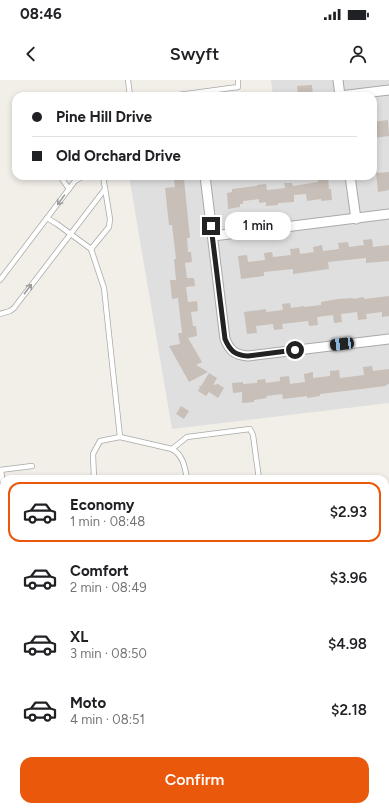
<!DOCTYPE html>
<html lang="en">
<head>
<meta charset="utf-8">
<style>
  :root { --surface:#fff; --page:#f2f2f2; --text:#202124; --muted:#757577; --line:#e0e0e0; --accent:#ea580c }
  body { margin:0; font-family:Figtree,sans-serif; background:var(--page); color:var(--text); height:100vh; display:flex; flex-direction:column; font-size:15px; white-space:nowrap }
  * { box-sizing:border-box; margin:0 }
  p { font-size:13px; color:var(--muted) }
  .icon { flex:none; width:22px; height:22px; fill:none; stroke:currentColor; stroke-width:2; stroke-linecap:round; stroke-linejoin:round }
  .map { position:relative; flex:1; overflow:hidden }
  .drawer { position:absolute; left:0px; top:395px; width:389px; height:336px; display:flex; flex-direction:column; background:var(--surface); border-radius:12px 12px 0 0; box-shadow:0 2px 6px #0003 }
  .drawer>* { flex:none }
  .banner { position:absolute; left:12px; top:12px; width:365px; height:88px; border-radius:12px; box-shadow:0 2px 6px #0003; display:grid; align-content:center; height:88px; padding:0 20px; background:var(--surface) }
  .end { position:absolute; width:18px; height:18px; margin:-9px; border:5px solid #222; background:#fff; box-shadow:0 0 0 2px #fff }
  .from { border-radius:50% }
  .bubble { position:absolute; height:28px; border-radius:12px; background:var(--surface); box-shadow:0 2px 6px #0003; font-size:13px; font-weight:600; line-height:28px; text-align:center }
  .car { position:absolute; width:12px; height:24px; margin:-12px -6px; border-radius:5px; box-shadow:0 0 3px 1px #0007; background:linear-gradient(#222 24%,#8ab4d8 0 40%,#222 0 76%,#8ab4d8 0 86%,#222 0) }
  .banner b { display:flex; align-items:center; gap:14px; height:38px; font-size:15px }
  .banner b+b { border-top:1px solid var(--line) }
  .banner i { width:10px; height:10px; background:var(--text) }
  ul { padding:7px 0 0; list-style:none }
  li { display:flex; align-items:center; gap:12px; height:60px; margin:0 8px 6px; padding:0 12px; border:2px solid transparent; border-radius:12px }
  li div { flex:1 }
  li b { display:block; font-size:15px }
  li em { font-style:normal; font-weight:600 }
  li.selected { border-color:var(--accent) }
  li>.icon { width:36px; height:36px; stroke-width:1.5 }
  .cta { display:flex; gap:8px; margin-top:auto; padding:8px 20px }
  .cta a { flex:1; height:46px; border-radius:12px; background:var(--accent); color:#fff; font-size:16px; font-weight:600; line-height:46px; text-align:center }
  .status { display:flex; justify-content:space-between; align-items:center; height:28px; padding:0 20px; background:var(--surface); direction:ltr }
  .status svg { height:11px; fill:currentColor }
  header { display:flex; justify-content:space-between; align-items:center; height:52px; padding:0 20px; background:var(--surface); font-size:18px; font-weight:600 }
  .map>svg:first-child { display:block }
</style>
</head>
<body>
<div class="status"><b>08:46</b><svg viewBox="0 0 49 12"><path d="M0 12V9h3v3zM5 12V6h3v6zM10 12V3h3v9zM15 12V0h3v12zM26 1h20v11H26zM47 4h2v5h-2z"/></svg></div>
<header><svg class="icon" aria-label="back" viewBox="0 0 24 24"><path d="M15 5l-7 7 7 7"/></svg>Swyft<svg class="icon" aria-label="person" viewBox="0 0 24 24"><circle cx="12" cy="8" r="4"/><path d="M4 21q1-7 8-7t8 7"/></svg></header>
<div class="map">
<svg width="389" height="731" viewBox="0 0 389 731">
  <rect width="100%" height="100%" fill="#f2efe9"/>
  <!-- residential -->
  <path fill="#e0dfdf" d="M 271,0 L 389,0 L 389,323 L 172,349 L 129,96 L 373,96 L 373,16 L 273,16 Z"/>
  <!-- education -->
  <path fill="#ffffe5" d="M 389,598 L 389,731 L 27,731 L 26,727 L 385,727 L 385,599 Z"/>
  <!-- grass -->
  <path fill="#cdebb0" d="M 0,539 L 4,572 L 4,629 L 2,624 L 0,609 Z"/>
  <!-- park -->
  <path fill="#c8facc" d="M 300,727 L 352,727 L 358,731 L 300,731 Z"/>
  <!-- building -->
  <g fill="#c7bfb8">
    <path d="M 312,5 L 313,16 L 298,16 L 297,6 Z"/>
    <path d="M 388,40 L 389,56 L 373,58 L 373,42 Z"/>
    <path d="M 389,92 L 389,110 L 378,112 L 376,93 Z"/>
    <path d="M 318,96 L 328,96 L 329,109 L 331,109 L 332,120 L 321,121 L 321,119 L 307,121 L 306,114 L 294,115 L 294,122 L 278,123 L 278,125 L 266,126 L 266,122 L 259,123 L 259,119 L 243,121 L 243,124 L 240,124 L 240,127 L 228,129 L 227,113 L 232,112 L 232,109 L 257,106 L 257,105 L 266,104 L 267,110 L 285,108 L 284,103 L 292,103 L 293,106 L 318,102 Z"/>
    <path d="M 184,99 L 190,158 L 187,158 L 188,172 L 191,172 L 192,182 L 185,183 L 187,198 L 194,198 L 195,206 L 186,207 L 188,222 L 197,221 L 198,231 L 191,232 L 193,246 L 196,246 L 197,256 L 188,258 L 202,282 L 196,285 L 208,292 L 189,302 L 169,266 L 180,264 L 178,253 L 182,253 L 178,218 L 172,219 L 170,200 L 176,200 L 174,179 L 176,179 L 172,145 L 169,145 L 165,108 L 175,107 L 174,100 Z"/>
    <path d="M 372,159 L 373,167 L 389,165 L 389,181 L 366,183 L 366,178 L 328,182 L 329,189 L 293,194 L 293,189 L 264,192 L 264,196 L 241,199 L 238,176 L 247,175 L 248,182 L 265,180 L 264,173 L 272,172 L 273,177 L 291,175 L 290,169 L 299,168 L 300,174 L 314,172 L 313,167 L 322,165 L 323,171 L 339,169 L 338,163 L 348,162 L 349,167 L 364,165 L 363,160 Z"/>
    <path d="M 389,216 L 389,236 L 382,237 L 382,232 L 366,234 L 367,239 L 358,240 L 357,232 L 341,234 L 342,242 L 334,243 L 333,235 L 317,237 L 318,245 L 309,246 L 308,241 L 282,244 L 283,249 L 274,250 L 273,244 L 256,246 L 257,253 L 247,254 L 244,232 L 266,229 L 266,232 L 283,230 L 282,224 L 290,223 L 291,228 L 304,226 L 304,227 L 321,225 L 321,222 L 338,219 L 353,218 L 353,219 L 364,217 L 364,219 Z"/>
    <path d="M 372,286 L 373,291 L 389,289 L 389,304 L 386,305 L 386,306 L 320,314 L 320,316 L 307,318 L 307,316 L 283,319 L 282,314 L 266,316 L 267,318 L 254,320 L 254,322 L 242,323 L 242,312 L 233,313 L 232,303 L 243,302 L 243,304 L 257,303 L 257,300 L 265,299 L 266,303 L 280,301 L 280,297 L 289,296 L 290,304 L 305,302 L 304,294 L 313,292 L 313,298 L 330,296 L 330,291 L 339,290 L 340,298 L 364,295 L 363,287 Z"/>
    <path d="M 209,293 L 217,298 L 213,305 L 218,304 L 224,308 L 218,318 L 209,312 L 206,316 L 198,311 L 200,307 L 198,306 L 201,306 Z"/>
    <path d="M 181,326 L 189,331 L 184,339 L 176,334 Z"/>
  </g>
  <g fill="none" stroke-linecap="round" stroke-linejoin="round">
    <!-- service casing -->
    <g stroke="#a9a9a9" stroke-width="6">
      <g id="service">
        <path d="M 128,0 L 130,16"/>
        <path d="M 171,16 L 238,7 L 238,0"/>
        <path d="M 60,96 L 69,109"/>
        <path d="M 47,138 L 57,144 L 91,169 L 109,147 L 110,139 L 103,96"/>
        <path d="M 91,169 L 104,208 L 120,357 L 172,369 C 183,375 185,387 187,399"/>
        <path d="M 0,200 L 75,101 L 82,97 L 89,96"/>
        <path d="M 0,234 L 10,231 L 14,228 L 105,109"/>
        <path d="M 172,369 L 187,357 L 250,349 L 253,355 L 259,399"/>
        <path d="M 0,390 L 32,386"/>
        <path d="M 1,390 L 4,412"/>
        <path d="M 94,399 L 93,374 L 100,361 L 120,357"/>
        <path d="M 385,409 L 389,411"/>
        <path d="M 385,454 L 389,453"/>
        <path d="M 0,639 L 4,638"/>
      </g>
    </g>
    <!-- minor casing -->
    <g stroke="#a9a9a9" stroke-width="11">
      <g id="minor">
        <path d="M 338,0 L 340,16"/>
        <path d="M 340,16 L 389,10"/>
        <path d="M 205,96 L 225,259 C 230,271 235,275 248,276 L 389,259"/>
        <path d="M 350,96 L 356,139"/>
        <path d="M 213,156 L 389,134"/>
      </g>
    </g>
    <!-- secondary casing -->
    <g stroke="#707d05" stroke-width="15">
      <path id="secondary" d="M 0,718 L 2,731"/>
    </g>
    <!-- service -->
    <use href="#service" stroke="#fff" stroke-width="4.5"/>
    <!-- minor -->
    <use href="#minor" stroke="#fff" stroke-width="9"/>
    <!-- secondary -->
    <use href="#secondary" stroke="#f7fabf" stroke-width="13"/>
  </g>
  <!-- one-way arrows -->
  <defs><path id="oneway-shaft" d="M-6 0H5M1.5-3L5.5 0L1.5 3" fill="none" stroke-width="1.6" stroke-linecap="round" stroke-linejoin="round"/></defs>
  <g stroke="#9c9c9c">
    <use href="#oneway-shaft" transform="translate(61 120) rotate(126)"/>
    <use href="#oneway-shaft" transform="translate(28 209) rotate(-53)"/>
  </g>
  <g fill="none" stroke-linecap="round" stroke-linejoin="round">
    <!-- route -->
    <path stroke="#222" stroke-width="5" d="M 211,146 L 225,259 C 230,271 235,275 248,276 L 295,270"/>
  </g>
</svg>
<i class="end from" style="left:295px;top:270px"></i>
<i class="end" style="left:211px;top:146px"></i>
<div class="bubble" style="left:225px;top:132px;width:66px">1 min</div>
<i class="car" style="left:342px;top:264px;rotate:263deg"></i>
<div class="banner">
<b><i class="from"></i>Pine Hill Drive</b>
<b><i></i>Old Orchard Drive</b>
</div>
<section class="drawer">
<ul>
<li class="selected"><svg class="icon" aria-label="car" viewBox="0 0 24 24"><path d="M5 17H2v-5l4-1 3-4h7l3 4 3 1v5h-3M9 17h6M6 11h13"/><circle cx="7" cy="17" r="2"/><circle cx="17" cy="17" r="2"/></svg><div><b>Economy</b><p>1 min · 08:48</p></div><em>$2.93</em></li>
<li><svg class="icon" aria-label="car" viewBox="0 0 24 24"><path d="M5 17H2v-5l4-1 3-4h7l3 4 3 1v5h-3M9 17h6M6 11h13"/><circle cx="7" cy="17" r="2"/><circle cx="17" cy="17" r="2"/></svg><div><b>Comfort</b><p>2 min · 08:49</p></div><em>$3.96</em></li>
<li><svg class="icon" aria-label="car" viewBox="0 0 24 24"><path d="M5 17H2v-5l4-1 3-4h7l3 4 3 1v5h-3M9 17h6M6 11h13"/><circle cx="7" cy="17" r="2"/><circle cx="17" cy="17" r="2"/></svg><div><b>XL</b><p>3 min · 08:50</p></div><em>$4.98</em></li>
<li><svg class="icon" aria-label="car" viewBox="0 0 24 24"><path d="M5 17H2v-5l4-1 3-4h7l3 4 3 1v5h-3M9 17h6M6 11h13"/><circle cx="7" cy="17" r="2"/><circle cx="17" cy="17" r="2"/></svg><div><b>Moto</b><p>4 min · 08:51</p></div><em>$2.18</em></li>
</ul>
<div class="cta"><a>Confirm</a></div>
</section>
</div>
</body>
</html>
